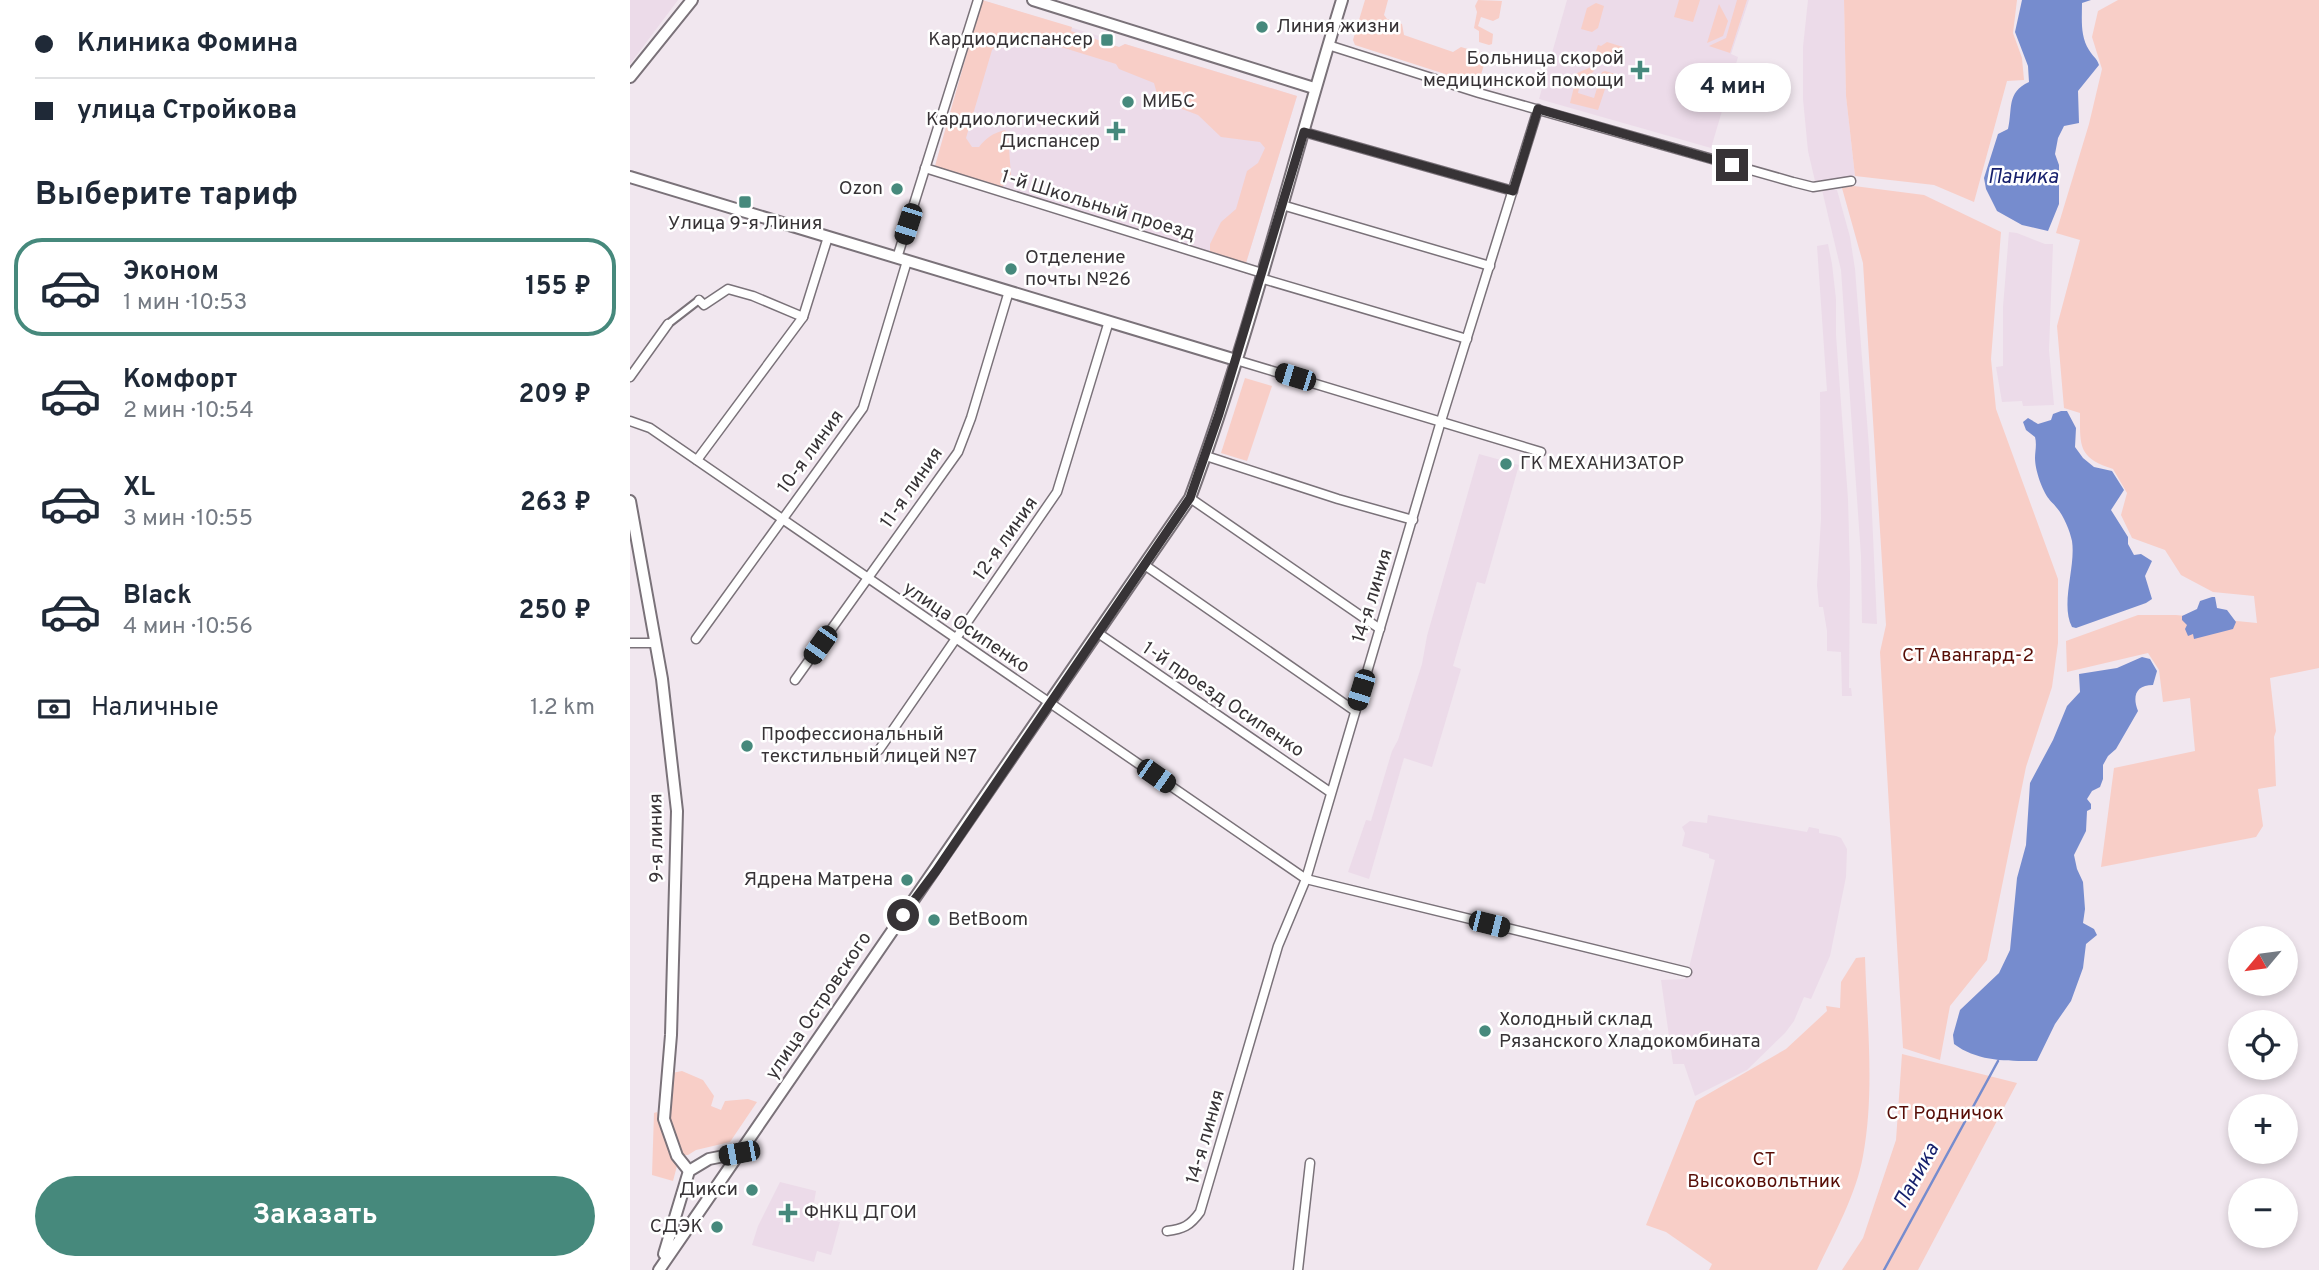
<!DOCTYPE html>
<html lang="ru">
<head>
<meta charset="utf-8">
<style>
  :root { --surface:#fff; --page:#f6f6f7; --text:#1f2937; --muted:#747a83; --line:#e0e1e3; --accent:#46897c }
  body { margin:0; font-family:Overpass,sans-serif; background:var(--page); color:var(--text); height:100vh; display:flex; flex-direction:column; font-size:26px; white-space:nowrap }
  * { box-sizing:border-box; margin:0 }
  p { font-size:23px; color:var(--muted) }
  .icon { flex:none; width:38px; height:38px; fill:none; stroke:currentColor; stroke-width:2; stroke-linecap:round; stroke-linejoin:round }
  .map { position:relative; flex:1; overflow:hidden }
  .side { display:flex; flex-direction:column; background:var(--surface); width:630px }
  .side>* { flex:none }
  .guide { display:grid; align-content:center; height:154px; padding:0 35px; background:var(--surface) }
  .needle { width:46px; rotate:241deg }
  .controls { position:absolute; left:1598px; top:926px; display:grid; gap:14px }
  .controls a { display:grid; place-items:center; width:70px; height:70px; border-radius:50%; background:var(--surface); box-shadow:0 4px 10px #0003; font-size:35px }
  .end { position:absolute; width:32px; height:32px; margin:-16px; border:9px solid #373336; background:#fff; box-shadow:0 0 0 4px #fff }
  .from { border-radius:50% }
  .bubble { position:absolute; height:49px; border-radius:24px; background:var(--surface); box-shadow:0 4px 10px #0003; font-size:23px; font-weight:700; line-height:49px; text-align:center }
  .car { position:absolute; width:21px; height:42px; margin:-21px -10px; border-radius:9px; box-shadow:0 0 5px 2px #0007; background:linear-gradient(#222 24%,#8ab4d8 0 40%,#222 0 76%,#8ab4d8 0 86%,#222 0) }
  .guide b { display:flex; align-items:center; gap:24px; height:66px; font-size:26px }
  .guide b+b { border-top:2px solid var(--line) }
  .guide i { width:18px; height:18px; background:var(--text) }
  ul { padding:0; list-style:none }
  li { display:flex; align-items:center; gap:21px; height:98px; margin:0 14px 10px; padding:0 21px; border:4px solid transparent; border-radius:28px }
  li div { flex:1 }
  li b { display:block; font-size:26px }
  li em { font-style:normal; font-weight:700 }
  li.active { border-color:var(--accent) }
  li>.icon { width:63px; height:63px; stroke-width:1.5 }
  h2 { padding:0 35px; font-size:32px; line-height:84px }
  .pay { display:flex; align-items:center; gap:18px; height:77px; padding:0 35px; font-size:26px }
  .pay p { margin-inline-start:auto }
  .button { display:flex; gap:14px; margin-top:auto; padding:14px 35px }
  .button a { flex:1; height:80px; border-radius:42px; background:var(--accent); color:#fff; font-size:28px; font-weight:700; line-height:80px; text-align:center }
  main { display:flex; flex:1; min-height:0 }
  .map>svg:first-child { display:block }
</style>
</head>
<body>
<main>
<section class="side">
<div class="guide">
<b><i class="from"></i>Клиника Фомина</b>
<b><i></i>улица Стройкова</b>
</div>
<h2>Выберите тариф</h2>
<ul>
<li class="active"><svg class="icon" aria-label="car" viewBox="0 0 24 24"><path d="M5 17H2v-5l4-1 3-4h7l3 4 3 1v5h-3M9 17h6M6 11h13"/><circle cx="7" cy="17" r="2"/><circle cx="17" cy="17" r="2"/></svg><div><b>Эконом</b><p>1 мин · 10:53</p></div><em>155 ₽</em></li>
<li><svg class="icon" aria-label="car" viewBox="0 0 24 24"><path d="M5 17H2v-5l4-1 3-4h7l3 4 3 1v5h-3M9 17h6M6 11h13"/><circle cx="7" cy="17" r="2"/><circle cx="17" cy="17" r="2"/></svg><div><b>Комфорт</b><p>2 мин · 10:54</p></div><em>209 ₽</em></li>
<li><svg class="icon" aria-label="car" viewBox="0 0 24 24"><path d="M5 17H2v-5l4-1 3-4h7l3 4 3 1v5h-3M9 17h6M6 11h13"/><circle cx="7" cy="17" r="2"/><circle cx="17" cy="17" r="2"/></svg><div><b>XL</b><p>3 мин · 10:55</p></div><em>263 ₽</em></li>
<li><svg class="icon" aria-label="car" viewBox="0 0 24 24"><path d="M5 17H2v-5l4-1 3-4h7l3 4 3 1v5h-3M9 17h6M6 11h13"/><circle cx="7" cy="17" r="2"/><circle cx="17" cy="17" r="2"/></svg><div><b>Black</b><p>4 мин · 10:56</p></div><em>250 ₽</em></li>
</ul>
<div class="pay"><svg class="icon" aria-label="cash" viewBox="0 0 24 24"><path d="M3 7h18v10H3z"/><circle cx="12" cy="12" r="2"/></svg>Наличные<p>1.2 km</p></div>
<div class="button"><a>Заказать</a></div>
</section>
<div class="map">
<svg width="1689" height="1270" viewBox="0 0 1689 1270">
  <rect width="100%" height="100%" fill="#f1e7ef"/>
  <!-- built -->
  <g fill="#ecdbe9">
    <path d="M 0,0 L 48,0 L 0,64 Z"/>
    <path d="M 352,0 L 469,36 L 472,42 L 489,47 L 495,44 L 667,96 L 616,263 L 305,166 Z"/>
    <path d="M 937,0 L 1119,0 L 1101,54 L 1108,57 L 1081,148 L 909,99 Z"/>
    <path d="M 1178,0 L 1214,0 L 1216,96 L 1225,176 L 1185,181 L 1178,151 L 1173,99 L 1173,47 Z"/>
    <path d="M 1192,190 L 1207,190 L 1220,237 L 1225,269 L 1239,447 L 1247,624 L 1232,623 L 1231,556 L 1211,270 Z"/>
    <path d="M 1379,232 L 1387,233 L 1415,244 L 1423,244 L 1419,350 L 1424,405 L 1393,406 L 1392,401 L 1372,402 L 1366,367 L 1373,366 L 1373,307 Z"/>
    <path d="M 1198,244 L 1202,264 L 1206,299 L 1206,335 L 1218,499 L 1220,574 L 1219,688 L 1221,688 L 1222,696 L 1212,696 L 1211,652 L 1197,651 L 1197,631 L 1193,607 L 1189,607 L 1187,585 L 1191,519 L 1190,392 L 1197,391 L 1187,246 Z"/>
    <path d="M 849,454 L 889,465 L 855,584 L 847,582 L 823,666 L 831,669 L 802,767 L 774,758 L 739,879 L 718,872 L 736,820 L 741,821 L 762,751 L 768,740 L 792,664 L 797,636 Z"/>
    <path d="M 1078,815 L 1177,832 L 1179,827 L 1189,829 L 1189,833 L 1206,836 L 1211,838 L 1217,849 L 1216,877 L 1200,956 L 1181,999 L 1174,997 L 1164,1021 L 1155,1033 L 1117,1070 L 1065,1096 L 1054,1064 L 1043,1064 L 1031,980 L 1055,979 L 1059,968 L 1085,860 L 1079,858 L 1079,854 L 1052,846 L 1055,833 L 1052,827 L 1060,821 L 1077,823 Z"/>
    <path d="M 150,1182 L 186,1191 L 182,1214 L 210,1222 L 201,1255 L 187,1251 L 184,1262 L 122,1245 L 128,1226 Z"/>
  </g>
  <!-- green -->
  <g fill="#f8cec7">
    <path d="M 352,0 L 442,27 L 441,31 L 489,47 L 495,44 L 667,96 L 616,263 L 580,252 L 580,244 L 591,222 L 606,209 L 617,171 L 628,163 L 635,148 L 630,142 L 591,137 L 568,115 L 531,101 L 527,94 L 524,83 L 489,69 L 486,64 L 418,43 L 416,49 L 373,36 L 362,50 L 336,138 L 342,147 L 349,147 C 356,138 363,133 375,130 L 378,134 L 381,176 L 372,187 L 305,166 Z"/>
    <path d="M 735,0 L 758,0 L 754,15 L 757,19 L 772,24 L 774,35 L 823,52 L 831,47 L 854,54 L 856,58 L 849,81 L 846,84 L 725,45 L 723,40 Z"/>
    <path d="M 848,0 L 872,1 L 869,18 L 863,21 L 851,17 L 848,26 L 863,34 L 862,44 L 859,45 L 849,42 L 849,31 L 844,28 L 847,12 L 845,6 Z"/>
    <path d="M 1049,0 L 1070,0 L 1063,22 L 1044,17 Z"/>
    <path d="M 1107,0 L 1117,0 L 1100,53 L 1079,46 L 1096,38 Z"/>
    <path d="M 1214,0 L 1387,0 L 1383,33 L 1392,58 L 1394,80 L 1377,81 L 1344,202 L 1304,185 L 1225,176 L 1216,96 Z"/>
    <path d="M 1488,0 L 1689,0 L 1689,668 L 1640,678 L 1646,731 L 1644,737 L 1646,786 L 1628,789 L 1633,826 L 1626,837 L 1471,867 L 1484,768 L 1565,751 L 1560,698 L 1533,702 L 1529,670 L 1518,653 L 1437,672 L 1436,641 L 1508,615 L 1546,615 L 1627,623 L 1624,596 L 1583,592 L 1551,575 L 1535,550 L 1502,538 L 1491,515 L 1497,493 L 1483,469 C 1448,458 1450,446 1450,413 L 1434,408 L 1427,326 L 1450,240 L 1426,233 L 1459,124 L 1472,69 L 1462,37 L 1468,11 Z"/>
    <path d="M 966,3 L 974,6 L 968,28 L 962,32 L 951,29 L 957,8 Z"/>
    <path d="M 1089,4 L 1098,21 L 1093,36 L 1077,43 Z"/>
    <path d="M 977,42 L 993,47 L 989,59 L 984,60 L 965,54 L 968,45 L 971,46 Z"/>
    <path d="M 961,67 L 964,71 L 960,75 L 952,75 L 948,93 L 964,98 L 972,72 L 975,71 L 993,76 L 992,80 L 979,77 L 968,110 L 940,103 L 945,83 L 931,80 Z"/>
    <path d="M 1060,73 L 1086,82 L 1083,93 L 1062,88 L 1059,99 L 1053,98 Z"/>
    <path d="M 1224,186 L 1294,195 L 1371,232 L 1361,359 L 1366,409 L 1428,579 L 1428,643 L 1422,687 L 1396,767 L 1357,960 L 1320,1006 L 1310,1060 L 1273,1048 L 1250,652 L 1256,625 L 1233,263 L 1212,188 Z"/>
    <path d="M 615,378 L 642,386 L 617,461 L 591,453 Z"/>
    <path d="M 1235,957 C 1237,1023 1245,1091 1233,1156 C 1226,1195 1204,1234 1187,1270 L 1079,1270 L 1082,1264 L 1036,1232 L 1016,1225 L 1066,1101 L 1156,1049 L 1197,1011 L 1196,1006 L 1210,1008 L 1211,982 L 1226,958 Z"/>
    <path d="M 1272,1054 L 1387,1083 L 1288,1270 L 1212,1270 L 1233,1238 L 1266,1140 Z"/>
    <path d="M 52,1071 L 73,1080 L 84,1096 L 81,1106 L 91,1110 L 95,1101 L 118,1099 L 127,1102 L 100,1142 L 66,1150 L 58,1155 L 52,1155 C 34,1137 41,1096 42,1073 Z"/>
    <path d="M 27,1112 L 47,1166 L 43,1181 L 22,1175 L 24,1113 Z"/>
  </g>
  <!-- water -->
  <g fill="#768cce">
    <path d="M 1392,0 L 1461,0 L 1452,3 C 1452,19 1450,36 1459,50 C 1463,57 1467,58 1469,65 L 1448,91 L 1449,123 L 1434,126 L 1428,138 L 1425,154 L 1429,165 L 1429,204 L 1418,231 L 1392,225 L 1367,211 L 1356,189 L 1354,178 L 1368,134 L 1378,129 C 1383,108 1376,93 1399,82 L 1398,66 L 1385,32 Z"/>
    <path d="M 1431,411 L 1437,411 L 1446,428 L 1445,447 L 1453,458 L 1464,467 L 1482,471 L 1494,490 L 1481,510 L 1498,537 L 1498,544 L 1504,555 L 1511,554 L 1522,561 L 1515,576 L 1522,599 L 1516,603 L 1446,628 L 1442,627 C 1430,604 1446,567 1442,541 C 1440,531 1433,514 1426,507 C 1426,506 1419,500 1419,499 C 1412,490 1405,470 1405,458 C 1405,451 1407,445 1405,437 L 1396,430 L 1393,422 L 1398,418 L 1408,424 L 1421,420 L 1423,414 Z"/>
    <path d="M 1582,597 L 1585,597 L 1587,608 L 1597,610 L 1606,622 L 1603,629 L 1564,639 L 1563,634 L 1558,636 L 1555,629 L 1557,625 L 1552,620 L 1552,616 L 1567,609 L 1570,601 Z"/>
    <path d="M 1512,657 L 1520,659 L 1527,671 L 1523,685 C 1506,685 1502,696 1508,711 L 1486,749 L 1478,756 L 1473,765 L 1473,779 L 1470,787 L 1462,791 L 1457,799 L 1461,804 L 1461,809 L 1457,811 L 1456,831 L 1444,855 L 1447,869 L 1453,882 L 1455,909 L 1453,923 L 1464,929 L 1467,935 L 1456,944 L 1453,968 L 1441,1001 L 1425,1024 L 1407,1061 C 1378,1061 1348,1062 1324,1044 L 1323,1035 L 1330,1010 L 1369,973 L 1380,950 L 1387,878 L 1396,845 L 1400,783 L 1423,740 L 1437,706 L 1450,692 L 1449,674 L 1487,668 Z"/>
  </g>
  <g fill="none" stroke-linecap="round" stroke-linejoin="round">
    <!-- stream -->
    <path stroke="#768cce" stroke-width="2.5" d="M 1254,1270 L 1368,1061"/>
    <!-- pedestrian casing -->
    <g stroke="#7a7279" stroke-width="10">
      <path id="pedestrian" d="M 38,324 L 69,300"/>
    </g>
    <!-- minor casing -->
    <g stroke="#7a7279" stroke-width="11">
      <g id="minor">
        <path d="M 698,45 L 849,93 L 1163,182 L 1183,187 L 1221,181"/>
        <path d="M 674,132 L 883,191"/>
        <path d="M 295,168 L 632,273"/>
        <path d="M 652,205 L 860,266"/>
        <path d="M 267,258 L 348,0"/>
        <path d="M 630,278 L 837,339"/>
        <path d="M 69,300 L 74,305 L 98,289 L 123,296 L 173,317"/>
        <path d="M 606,360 L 911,452"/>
        <path d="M 0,377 L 38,324"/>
        <path d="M 0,421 L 20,428 L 676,879 L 1057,972"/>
        <path d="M 576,456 L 708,499 L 783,520"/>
        <path d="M 67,460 L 173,317 L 198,237"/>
        <path d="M 560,498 L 750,629"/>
        <path d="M 516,566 L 725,711"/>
        <path d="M 468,633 L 700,792"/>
        <path d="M 66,639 L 233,408 L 277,261"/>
        <path d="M 0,643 L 25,643"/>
        <path d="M 165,680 L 328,452 L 341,418 L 379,291"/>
        <path d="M 249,750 L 427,492 L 479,321"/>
        <path d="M 537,1231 C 553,1229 560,1226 570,1212 L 648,946 L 676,879 L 811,421 L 908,109"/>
        <path d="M 668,1270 L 680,1163"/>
      </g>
    </g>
    <!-- tertiary casing -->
    <g stroke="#7a7279" stroke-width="14">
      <g id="tertiary">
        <path d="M 403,0 L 684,88"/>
        <path d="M 0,77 L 62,0"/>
        <path d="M 0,177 L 606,360"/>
        <path d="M 0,501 L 32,679 L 47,811 L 41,1035 L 34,1119 L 47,1156 L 59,1171"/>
        <path d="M 34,1254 L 59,1171 L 79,1159 L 109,1153"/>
        <path d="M 29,1270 L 560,498 C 620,336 661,166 712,0"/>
      </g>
    </g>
    <!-- pedestrian -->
    <use href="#pedestrian" stroke="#fff" stroke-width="6"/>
    <!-- minor -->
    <use href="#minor" stroke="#fff" stroke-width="8"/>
    <!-- tertiary -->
    <use href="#tertiary" stroke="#fff" stroke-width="10"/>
  </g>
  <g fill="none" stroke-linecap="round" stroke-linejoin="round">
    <!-- route -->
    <path stroke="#373336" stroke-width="9" d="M 273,915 L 306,871 L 560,498 L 589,414 L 674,132 L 883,191 L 908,109 L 1102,165"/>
  </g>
  <!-- markers -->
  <g fill="#46897c" stroke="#fff" stroke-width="2.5">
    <circle cx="632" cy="27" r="7"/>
    <rect x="470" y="33" width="14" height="14" rx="3.5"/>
    <path d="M1006.5 59.5h7v7h7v7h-7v7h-7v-7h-7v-7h7z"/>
    <circle cx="498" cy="102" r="7"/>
    <path d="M482.5 120.5h7v7h7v7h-7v7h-7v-7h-7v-7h7z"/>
    <circle cx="267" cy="189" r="7"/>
    <rect x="108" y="195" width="14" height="14" rx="3.5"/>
    <circle cx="381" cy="269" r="7"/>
    <circle cx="876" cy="464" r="7"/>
    <circle cx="117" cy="746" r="7"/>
    <circle cx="277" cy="880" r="7"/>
    <circle cx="304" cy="920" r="7"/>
    <circle cx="855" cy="1031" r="7"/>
    <circle cx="122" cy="1190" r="7"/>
    <path d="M154.5 1202.5h7v7h7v7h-7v7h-7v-7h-7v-7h7z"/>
    <circle cx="87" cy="1227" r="7"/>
  </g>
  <g text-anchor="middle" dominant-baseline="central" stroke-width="5" stroke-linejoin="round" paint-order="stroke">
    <!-- poi labels -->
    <g font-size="19" fill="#373336" stroke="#fff" text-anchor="start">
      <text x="646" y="27">Линия жизни</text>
      <text x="463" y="40" text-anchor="end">Кардиодиспансер</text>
      <text x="994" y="59" text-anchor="end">Больница скорой<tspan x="994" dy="22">медицинской помощи</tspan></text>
      <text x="512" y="102">МИБС</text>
      <text x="470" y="120" text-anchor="end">Кардиологический<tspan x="470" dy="22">Диспансер</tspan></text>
      <text x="253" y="189" text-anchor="end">Ozon</text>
      <text x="115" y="224" text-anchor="middle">Улица 9-я Линия</text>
      <text x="395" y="258">Отделение<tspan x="395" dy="22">почты №26</tspan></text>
      <text x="890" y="464">ГК МЕХАНИЗАТОР</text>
      <text x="131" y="735">Профессиональный<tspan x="131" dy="22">текстильный лицей №7</tspan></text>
      <text x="263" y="880" text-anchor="end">Ядрена Матрена</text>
      <text x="318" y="920">BetBoom</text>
      <text x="869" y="1020">Холодный склад<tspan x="869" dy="22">Рязанского Хладокомбината</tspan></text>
      <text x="108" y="1190" text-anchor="end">Дикси</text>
      <text x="174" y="1213">ФНКЦ ДГОИ</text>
      <text x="73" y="1227" text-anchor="end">СДЭК</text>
    </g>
    <!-- street labels -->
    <g font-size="19" fill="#373336" stroke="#fff">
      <text transform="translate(468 206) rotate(17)">1-й Школьный проезд</text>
      <text transform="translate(181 452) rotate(-54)">10-я линия</text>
      <text transform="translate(282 488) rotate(-55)">11-я линия</text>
      <text transform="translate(376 539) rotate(-55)">12-я линия</text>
      <text transform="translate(743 596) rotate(-73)">14-я линия</text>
      <text transform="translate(336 628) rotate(34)">улица Осипенко</text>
      <text transform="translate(593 700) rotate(34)">1-й проезд Осипенко</text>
      <text transform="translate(27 838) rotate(-91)">9-я линия</text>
      <text transform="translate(189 1006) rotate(-56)">улица Островского</text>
      <text transform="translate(576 1137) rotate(-74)">14-я линия</text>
    </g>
    <!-- park labels -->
    <g font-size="19" fill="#580e07" stroke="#fff">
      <text x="1338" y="656">СТ Авангард-2</text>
      <text x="1315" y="1114">СТ Родничок</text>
      <text x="1134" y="1160">СТ<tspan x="1134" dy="22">Высоковольтник</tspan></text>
    </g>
    <!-- water labels -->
    <g font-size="21" font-style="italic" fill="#151f6c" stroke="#fff">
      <text x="1393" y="177">Паника</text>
      <text transform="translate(1287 1176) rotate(-61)">Паника</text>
    </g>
  </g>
</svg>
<div class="controls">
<a><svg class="needle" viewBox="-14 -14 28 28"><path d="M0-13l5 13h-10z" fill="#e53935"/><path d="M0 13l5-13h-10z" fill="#747a83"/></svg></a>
<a><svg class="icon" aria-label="locate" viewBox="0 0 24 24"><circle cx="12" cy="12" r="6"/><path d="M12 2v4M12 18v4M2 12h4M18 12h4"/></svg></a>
<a>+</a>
<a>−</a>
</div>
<i class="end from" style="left:273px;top:915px"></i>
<i class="end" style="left:1102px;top:165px"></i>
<div class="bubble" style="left:1045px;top:63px;width:116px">4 мин</div>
<i class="car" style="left:278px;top:224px;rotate:198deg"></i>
<i class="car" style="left:665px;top:377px;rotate:287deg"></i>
<i class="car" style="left:190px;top:645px;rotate:215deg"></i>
<i class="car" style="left:731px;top:690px;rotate:197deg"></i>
<i class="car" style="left:526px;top:776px;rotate:125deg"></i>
<i class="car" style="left:859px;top:924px;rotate:104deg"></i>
<i class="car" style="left:109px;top:1153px;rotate:259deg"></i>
</div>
</main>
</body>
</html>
